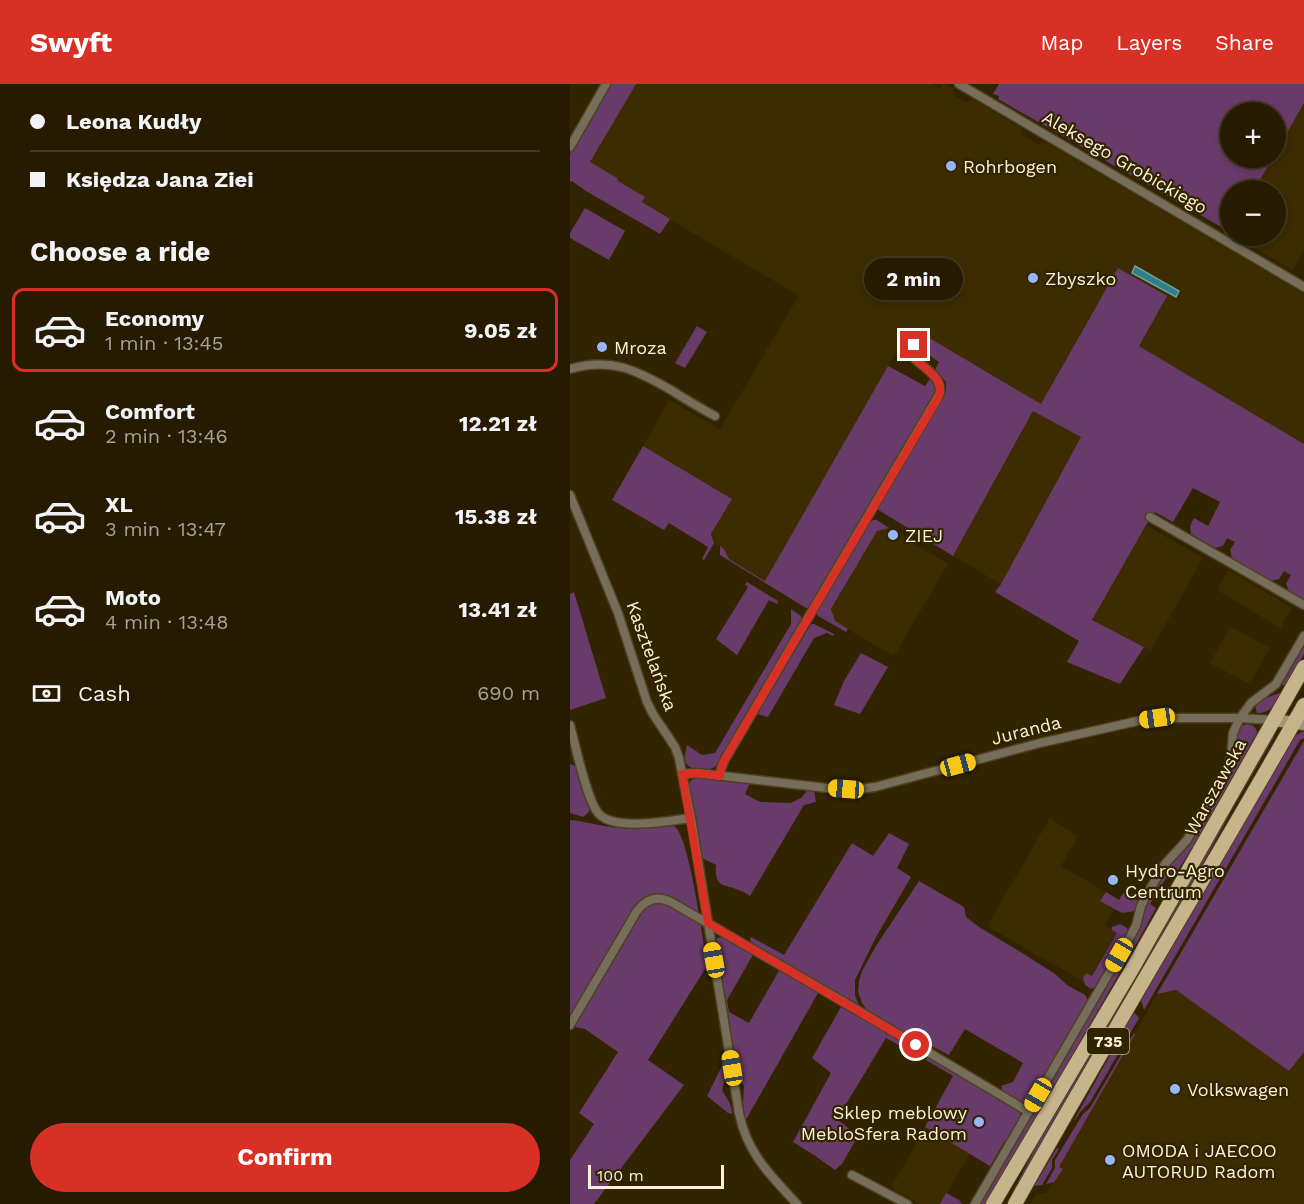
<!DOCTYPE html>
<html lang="en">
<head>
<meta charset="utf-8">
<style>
  :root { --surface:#261b00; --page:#32280f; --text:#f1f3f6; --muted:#a4a199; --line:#423922; --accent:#d93025 }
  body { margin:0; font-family:"Work Sans",sans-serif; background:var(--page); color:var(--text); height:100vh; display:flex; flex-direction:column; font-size:22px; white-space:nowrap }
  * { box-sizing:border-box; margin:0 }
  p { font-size:20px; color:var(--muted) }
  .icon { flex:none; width:33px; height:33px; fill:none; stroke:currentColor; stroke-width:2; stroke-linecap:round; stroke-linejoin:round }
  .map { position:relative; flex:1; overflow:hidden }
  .panel { display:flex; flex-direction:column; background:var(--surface); width:570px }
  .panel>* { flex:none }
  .guide { display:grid; align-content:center; height:132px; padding:0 30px; background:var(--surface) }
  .tools { position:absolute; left:650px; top:18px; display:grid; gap:12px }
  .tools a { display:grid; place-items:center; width:66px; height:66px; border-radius:50%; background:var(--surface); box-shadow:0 3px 9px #0003,0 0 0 2px var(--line); font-size:30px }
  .scale { position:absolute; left:18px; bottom:15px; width:136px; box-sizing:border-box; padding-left:6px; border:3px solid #fcf1d8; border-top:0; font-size:16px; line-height:21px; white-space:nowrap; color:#fcf1d8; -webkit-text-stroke:4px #322400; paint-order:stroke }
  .end { position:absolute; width:27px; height:27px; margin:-14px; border:8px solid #d93025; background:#fff; box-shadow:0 0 0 3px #fff }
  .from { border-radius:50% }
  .bubble { position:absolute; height:42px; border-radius:21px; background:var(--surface); box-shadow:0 3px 9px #0003,0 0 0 2px var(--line); font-size:20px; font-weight:700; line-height:42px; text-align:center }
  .car { position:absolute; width:18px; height:36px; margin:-18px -9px; border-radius:8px; box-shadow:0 0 4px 2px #0007; background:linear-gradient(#f5c518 24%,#345 0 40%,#f5c518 0 76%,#345 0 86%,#f5c518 0) }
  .guide b { display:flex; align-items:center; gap:21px; height:57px; font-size:22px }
  .guide b+b { border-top:2px solid var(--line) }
  .guide i { width:15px; height:15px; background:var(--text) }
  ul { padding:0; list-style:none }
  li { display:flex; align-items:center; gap:18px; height:84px; margin:0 12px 9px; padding:0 18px; border:3px solid transparent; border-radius:12px }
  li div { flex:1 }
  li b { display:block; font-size:22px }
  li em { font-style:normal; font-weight:700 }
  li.on { border-color:var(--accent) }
  li>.icon { width:54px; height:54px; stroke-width:1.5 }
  h2 { padding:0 30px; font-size:27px; line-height:72px }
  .pay { display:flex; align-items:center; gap:15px; height:66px; padding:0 30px; font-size:22px }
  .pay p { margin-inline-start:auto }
  .button { display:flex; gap:12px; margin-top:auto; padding:12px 30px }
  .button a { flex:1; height:69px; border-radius:36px; background:var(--accent); color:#fff; font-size:24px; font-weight:700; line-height:69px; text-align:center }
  header { display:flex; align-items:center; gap:36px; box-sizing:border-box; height:84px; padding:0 30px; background:var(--accent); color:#fff }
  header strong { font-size:28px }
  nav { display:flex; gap:33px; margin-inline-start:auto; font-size:21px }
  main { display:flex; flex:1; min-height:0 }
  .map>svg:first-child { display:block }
</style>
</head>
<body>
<header>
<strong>Swyft</strong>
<nav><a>Map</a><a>Layers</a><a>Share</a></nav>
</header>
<main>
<section class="panel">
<div class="guide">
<b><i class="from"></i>Leona Kudły</b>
<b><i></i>Księdza Jana Ziei</b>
</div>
<h2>Choose a ride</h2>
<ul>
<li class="on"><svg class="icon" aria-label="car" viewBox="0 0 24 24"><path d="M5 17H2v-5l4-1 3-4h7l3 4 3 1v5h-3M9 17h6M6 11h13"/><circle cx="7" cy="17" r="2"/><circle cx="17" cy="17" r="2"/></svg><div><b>Economy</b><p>1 min · 13:45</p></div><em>9.05 zł</em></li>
<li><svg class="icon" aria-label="car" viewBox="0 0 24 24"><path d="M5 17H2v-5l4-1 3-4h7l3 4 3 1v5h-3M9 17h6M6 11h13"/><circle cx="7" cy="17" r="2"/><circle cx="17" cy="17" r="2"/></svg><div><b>Comfort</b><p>2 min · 13:46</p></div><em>12.21 zł</em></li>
<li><svg class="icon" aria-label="car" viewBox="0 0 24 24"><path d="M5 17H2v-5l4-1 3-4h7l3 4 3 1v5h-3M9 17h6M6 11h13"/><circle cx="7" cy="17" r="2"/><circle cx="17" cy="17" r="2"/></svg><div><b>XL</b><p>3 min · 13:47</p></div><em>15.38 zł</em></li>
<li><svg class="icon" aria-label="car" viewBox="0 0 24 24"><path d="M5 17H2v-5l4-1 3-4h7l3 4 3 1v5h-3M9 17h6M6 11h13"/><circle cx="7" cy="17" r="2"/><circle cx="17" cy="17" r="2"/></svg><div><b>Moto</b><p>4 min · 13:48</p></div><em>13.41 zł</em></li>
</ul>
<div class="pay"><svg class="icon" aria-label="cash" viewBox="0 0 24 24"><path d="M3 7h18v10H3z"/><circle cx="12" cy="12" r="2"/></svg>Cash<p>690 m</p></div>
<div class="button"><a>Confirm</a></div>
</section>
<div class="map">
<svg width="734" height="1120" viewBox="0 0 734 1120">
  <rect width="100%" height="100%" fill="#322400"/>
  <!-- built -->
  <g fill="#3d2c00">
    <path d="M 49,0 L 362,0 L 370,5 L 373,0 L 377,0 L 383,4 L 384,11 L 390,15 L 396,18 L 402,15 L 451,44 L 453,51 L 468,60 L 477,59 L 734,210 L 734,360 L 569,262 L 548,184 L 471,320 L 341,243 L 195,497 L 159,475 L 154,465 L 144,459 L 141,450 L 162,415 L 73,362 L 99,316 L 150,345 L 228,213 L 228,211 L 9,82 Z"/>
    <path d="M 734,19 L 734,167 L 723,186 L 665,152 L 705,152 L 705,106 L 684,106 L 703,74 L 705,74 L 705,70 Z"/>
    <path d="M 464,326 L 511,353 L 431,500 L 383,472 Z"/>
    <path d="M 576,441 L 633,474 L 581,566 L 522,536 Z"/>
    <path d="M 319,444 L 378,480 L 324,572 L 265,538 L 261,526 L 307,446 Z"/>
    <path d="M 659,486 L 722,524 L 710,544 L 647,506 Z"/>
    <path d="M 660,543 L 700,564 L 680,600 L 640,579 Z"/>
    <path d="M 480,734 L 508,752 L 491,782 L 550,816 L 535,841 L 549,849 L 519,901 L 417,842 Z"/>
    <path d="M 606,906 L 719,986 L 734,964 L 734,1120 L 461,1120 L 466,1110 L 476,1109 L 489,1083 L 587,910 Z"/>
    <path d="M 369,1019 L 426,1072 L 420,1082 L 400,1070 L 370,1120 L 350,1120 L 321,1104 Z"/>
  </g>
  <!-- green -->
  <g fill="#693b6a">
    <path d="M 40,0 L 66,0 L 20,78 L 47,94 L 48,97 L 75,113 L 72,118 L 100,135 L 90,150 L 16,107 L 2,97 L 0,98 L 0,70 Z"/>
    <path d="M 429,0 L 734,0 L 734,19 L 705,70 L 705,28 L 660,28 L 660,74 L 703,74 L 684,106 L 660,106 L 660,148 L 428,15 L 429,12 L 423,10 Z"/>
    <path d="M 15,124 L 55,147 L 39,176 L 0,154 L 0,149 Z"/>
    <path d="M 548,184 L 597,212 L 569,262 L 734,360 L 734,516 L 719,507 L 716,500 L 721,491 L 714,487 L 709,495 L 701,497 L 662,474 L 660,466 L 665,458 L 657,454 L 653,462 L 645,464 L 621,450 L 620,442 L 624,434 L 638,442 L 650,418 L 623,404 L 603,438 L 585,428 L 576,441 L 522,536 L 574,563 L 550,600 L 497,578 L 509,557 L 425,508 L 431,500 L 511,353 L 463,327 L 383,472 L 307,425 L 376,307 L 376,298 L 365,286 L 369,278 C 359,271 349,265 356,252 L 471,320 Z"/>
    <path d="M 127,242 L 137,248 L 115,284 L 105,279 Z"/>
    <path d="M 318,282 L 355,302 L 360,295 C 364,299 366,303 365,309 L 239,524 L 236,524 L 150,471 L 150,462 L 154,465 L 159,475 L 195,497 Z"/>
    <path d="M 73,362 L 162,415 L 141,450 L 144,459 L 134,476 L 132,475 L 138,463 L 99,439 L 94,446 L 42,416 Z"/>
    <path d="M 303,436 L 307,436 L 319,444 L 307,447 L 261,525 L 265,537 L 278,545 L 276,548 L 248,532 L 246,528 L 298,440 Z"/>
    <path d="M 177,498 L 208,517 L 207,520 L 199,516 L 167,571 L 146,555 L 178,503 L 175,501 Z"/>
    <path d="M 4,508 L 36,614 L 0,626 L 0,510 Z"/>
    <path d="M 221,525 L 231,532 L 232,537 L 147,681 C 140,688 120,689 115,677 C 114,672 116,666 117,661 L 132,671 L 145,669 L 221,540 Z"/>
    <path d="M 241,540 L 244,540 L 264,550 L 263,552 L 257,549 L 244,554 L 198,633 L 187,630 Z"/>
    <path d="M 734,559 L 734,570 L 715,602 L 710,600 Z"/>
    <path d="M 291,569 L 318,583 L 290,630 L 264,621 L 274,597 Z"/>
    <path d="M 712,608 C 705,619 702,629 687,629 L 685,622 L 688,617 Z"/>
    <path d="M 677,640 C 683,641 687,643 687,649 L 627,756 L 603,794 L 598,791 L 580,820 L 586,824 L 569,855 L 417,1120 L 409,1120 L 576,819 L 596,786 L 619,760 L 664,677 L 668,648 L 672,642 Z"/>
    <path d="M 734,647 L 734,654 L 730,656 L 574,926 L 571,916 L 723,655 L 726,651 Z"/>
    <path d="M 703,650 L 704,653 L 663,724 L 617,809 L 444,1110 L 442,1109 L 479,1038 Z"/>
    <path d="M 734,657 L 734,968 L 719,987 L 606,906 L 587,910 Z"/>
    <path d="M 0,680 L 5,682 L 7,687 L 20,725 L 18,729 L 13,733 L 0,729 Z"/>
    <path d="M 126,694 L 178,697 L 179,701 L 175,710 L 190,718 L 221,719 L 231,714 L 237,707 L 244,706 L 246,718 L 234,721 L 180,812 C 177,810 175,808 171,807 C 155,799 144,806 146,781 L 128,772 L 119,700 L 121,696 Z"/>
    <path d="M 0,736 C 21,738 43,746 64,744 C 74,744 98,738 105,743 C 119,752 134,861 137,882 L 78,976 L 114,1001 L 24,1120 L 0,1120 L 0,1076 L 24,1040 L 9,1029 L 48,968 L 15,945 L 1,942 L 0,943 Z"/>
    <path d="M 319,749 L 339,760 L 327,784 L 341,793 L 306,853 L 285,896 L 285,911 L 288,919 L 292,924 C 254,903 217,882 181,858 L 180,855 L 181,853 L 214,871 L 282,759 L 303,772 Z"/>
    <path d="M 349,797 L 394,823 L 396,833 L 409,843 L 457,872 L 485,890 L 497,901 L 515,911 C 518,915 518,917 516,921 L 462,1015 L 453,1019 C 443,1016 434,1012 431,1002 L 443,998 L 453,979 L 395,945 L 379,971 L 307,934 L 298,928 L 292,919 L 288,907 L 289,897 L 292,887 L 306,862 Z"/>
    <path d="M 536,808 L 549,816 L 554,808 L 568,817 L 566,827 L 552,829 L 530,817 Z"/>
    <path d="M 550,840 L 557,844 L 558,849 L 527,902 L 521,905 L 515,901 L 513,894 L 516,889 L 522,892 L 547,849 L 542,846 L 542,843 Z"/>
    <path d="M 155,853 L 184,869 L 157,916 L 159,928 L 179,939 L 210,885 L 248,909 L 177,1034 L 175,1034 L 173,1019 L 174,1002 L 169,993 L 167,985 L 150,883 L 151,876 C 147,867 144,863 147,854 Z"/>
    <path d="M 271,923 L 353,969 L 349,972 L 316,954 L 267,1035 L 288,1052 L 272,1080 L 265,1086 L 244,1071 L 223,1058 L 261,989 L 242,974 Z"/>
    <path d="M 564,928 L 569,934 L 520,1018 L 511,1027 L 505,1036 L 504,1036 Z"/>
    <path d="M 564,949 L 565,950 L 489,1083 L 493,1085 L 484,1098 L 476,1100 L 485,1084 L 485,1076 L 513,1030 L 520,1024 Z"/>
    <path d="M 359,972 L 447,1025 L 450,1029 L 451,1034 L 438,1056 L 434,1058 L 420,1082 L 355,1043 L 383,992 L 356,976 Z"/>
    <path d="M 154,978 L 157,987 L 152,1006 C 156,1014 162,1020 162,1030 L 158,1029 L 137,1012 Z"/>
    <path d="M 487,1064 L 489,1065 L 482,1076 L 482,1084 L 472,1101 L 464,1102 Z"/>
    <path d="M 376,1109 L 389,1116 L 392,1120 L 370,1120 Z"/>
  </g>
  <!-- water -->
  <path fill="#307e88" stroke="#6da0a0" stroke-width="1.5" d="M 565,182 L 609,207 L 606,213 L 562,189 Z"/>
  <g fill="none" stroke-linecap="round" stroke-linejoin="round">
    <!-- street casing -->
    <g stroke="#4e411e" stroke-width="11">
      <g id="street">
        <path d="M 389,0 L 734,203"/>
        <path d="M 0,63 L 36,0"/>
        <path d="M 0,285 C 41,273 66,286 101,306 C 115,315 130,324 145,332"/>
        <path d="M 0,411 L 48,529 L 77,618 L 83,630 L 105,663 L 109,674 L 121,734 L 169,1029 C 177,1069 200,1091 227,1120"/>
        <path d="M 580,433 L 734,521"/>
        <path d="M 0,641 C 5,659 17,718 29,730 C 45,747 99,737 121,734"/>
        <path d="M 112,690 L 127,689 L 257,704 L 290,705 L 305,703 L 470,659 L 572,636 L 601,634 L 670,634 L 703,636"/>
        <path d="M 150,692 L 151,685 L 154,677 L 370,309 C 372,293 354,284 344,274 L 342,271 L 344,261"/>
        <path d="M 0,941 L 67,827 C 76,815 87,811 101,818 L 272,917 L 459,1028"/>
        <path d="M 282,1091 L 337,1120"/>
        <path d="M 405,1120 L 561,851 L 566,842 L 571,822 L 577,810 L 595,780 L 617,756 L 658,683 L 661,673 L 663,649 L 670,634 L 681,619 L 706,600 L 734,552"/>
      </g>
    </g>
    <!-- secondary casing -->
    <g stroke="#4e411e" stroke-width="15">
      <path id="secondary" d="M 703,636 L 734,640"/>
    </g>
    <!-- primary casing -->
    <g stroke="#4e411e" stroke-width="16">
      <g id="primary">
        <path d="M 423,1120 L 561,887 L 734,583"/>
        <path d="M 445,1120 C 539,952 639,788 734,621"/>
      </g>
    </g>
    <!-- street -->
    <use href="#street" stroke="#766d5a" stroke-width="8"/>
    <!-- secondary -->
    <use href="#secondary" stroke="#a39576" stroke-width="12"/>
    <!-- primary -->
    <use href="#primary" stroke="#c6b48b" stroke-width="14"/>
  </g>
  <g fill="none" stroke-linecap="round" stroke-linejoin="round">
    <!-- route -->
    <path stroke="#d93025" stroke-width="8" d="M 344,261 L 342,271 L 344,274 C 355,286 377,295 368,314 L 154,677 L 151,685 L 150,692 L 127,689 L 112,690 L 138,839 L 346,961"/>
  </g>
  <!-- markers -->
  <g fill="#98b6fd" stroke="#322400" stroke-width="2">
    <circle cx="381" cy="82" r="6"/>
    <circle cx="463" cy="194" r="6"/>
    <circle cx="32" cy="263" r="6"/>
    <circle cx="323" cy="451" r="6"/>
    <circle cx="543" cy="796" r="6"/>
    <circle cx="605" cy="1005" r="6"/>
    <circle cx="409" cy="1038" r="6"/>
    <circle cx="540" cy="1076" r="6"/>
  </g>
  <g text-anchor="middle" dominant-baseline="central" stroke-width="4.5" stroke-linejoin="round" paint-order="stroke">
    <!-- shield labels -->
    <rect fill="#322400" stroke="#bfb497" stroke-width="1.5" x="517" y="944" width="42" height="26" rx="4.5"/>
    <g font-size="16" font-weight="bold" fill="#fcf1d8">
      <text x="538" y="957">735</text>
    </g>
    <!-- street labels -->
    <g font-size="18" fill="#fcf1d8" stroke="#322400">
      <text transform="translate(555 78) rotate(30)">Aleksego Grobickiego</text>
      <text transform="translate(82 572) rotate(70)">Kasztelańska</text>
      <text transform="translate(456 646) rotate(-14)">Juranda</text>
      <text transform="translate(645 703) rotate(-61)">Warszawska</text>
    </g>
    <!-- poi labels -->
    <g font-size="18" fill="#fcf1d8" stroke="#322400" text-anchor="start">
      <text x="393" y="82">Rohrbogen</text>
      <text x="475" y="194">Zbyszko</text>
      <text x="44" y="263">Mroza</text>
      <text x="335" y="451">ZIEJ</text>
      <text x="555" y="786">Hydro-Agro<tspan x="555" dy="21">Centrum</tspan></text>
      <text x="617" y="1005">Volkswagen</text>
      <text x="397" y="1028" text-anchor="end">Sklep meblowy<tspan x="397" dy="21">MebloSfera Radom</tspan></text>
      <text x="552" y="1066">OMODA i JAECOO<tspan x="552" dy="21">AUTORUD Radom</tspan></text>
    </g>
  </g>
</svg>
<div class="tools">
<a>+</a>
<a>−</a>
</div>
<div class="scale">100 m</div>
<i class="end from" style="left:346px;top:961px"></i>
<i class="end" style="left:344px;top:261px"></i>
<div class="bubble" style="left:294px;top:174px;width:99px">2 min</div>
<i class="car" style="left:587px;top:634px;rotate:262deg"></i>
<i class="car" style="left:388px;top:681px;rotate:75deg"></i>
<i class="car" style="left:276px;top:705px;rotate:274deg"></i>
<i class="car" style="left:549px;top:871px;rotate:210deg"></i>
<i class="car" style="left:144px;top:876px;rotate:350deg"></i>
<i class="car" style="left:162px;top:984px;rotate:351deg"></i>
<i class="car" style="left:468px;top:1011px;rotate:210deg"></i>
</div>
</main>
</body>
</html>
